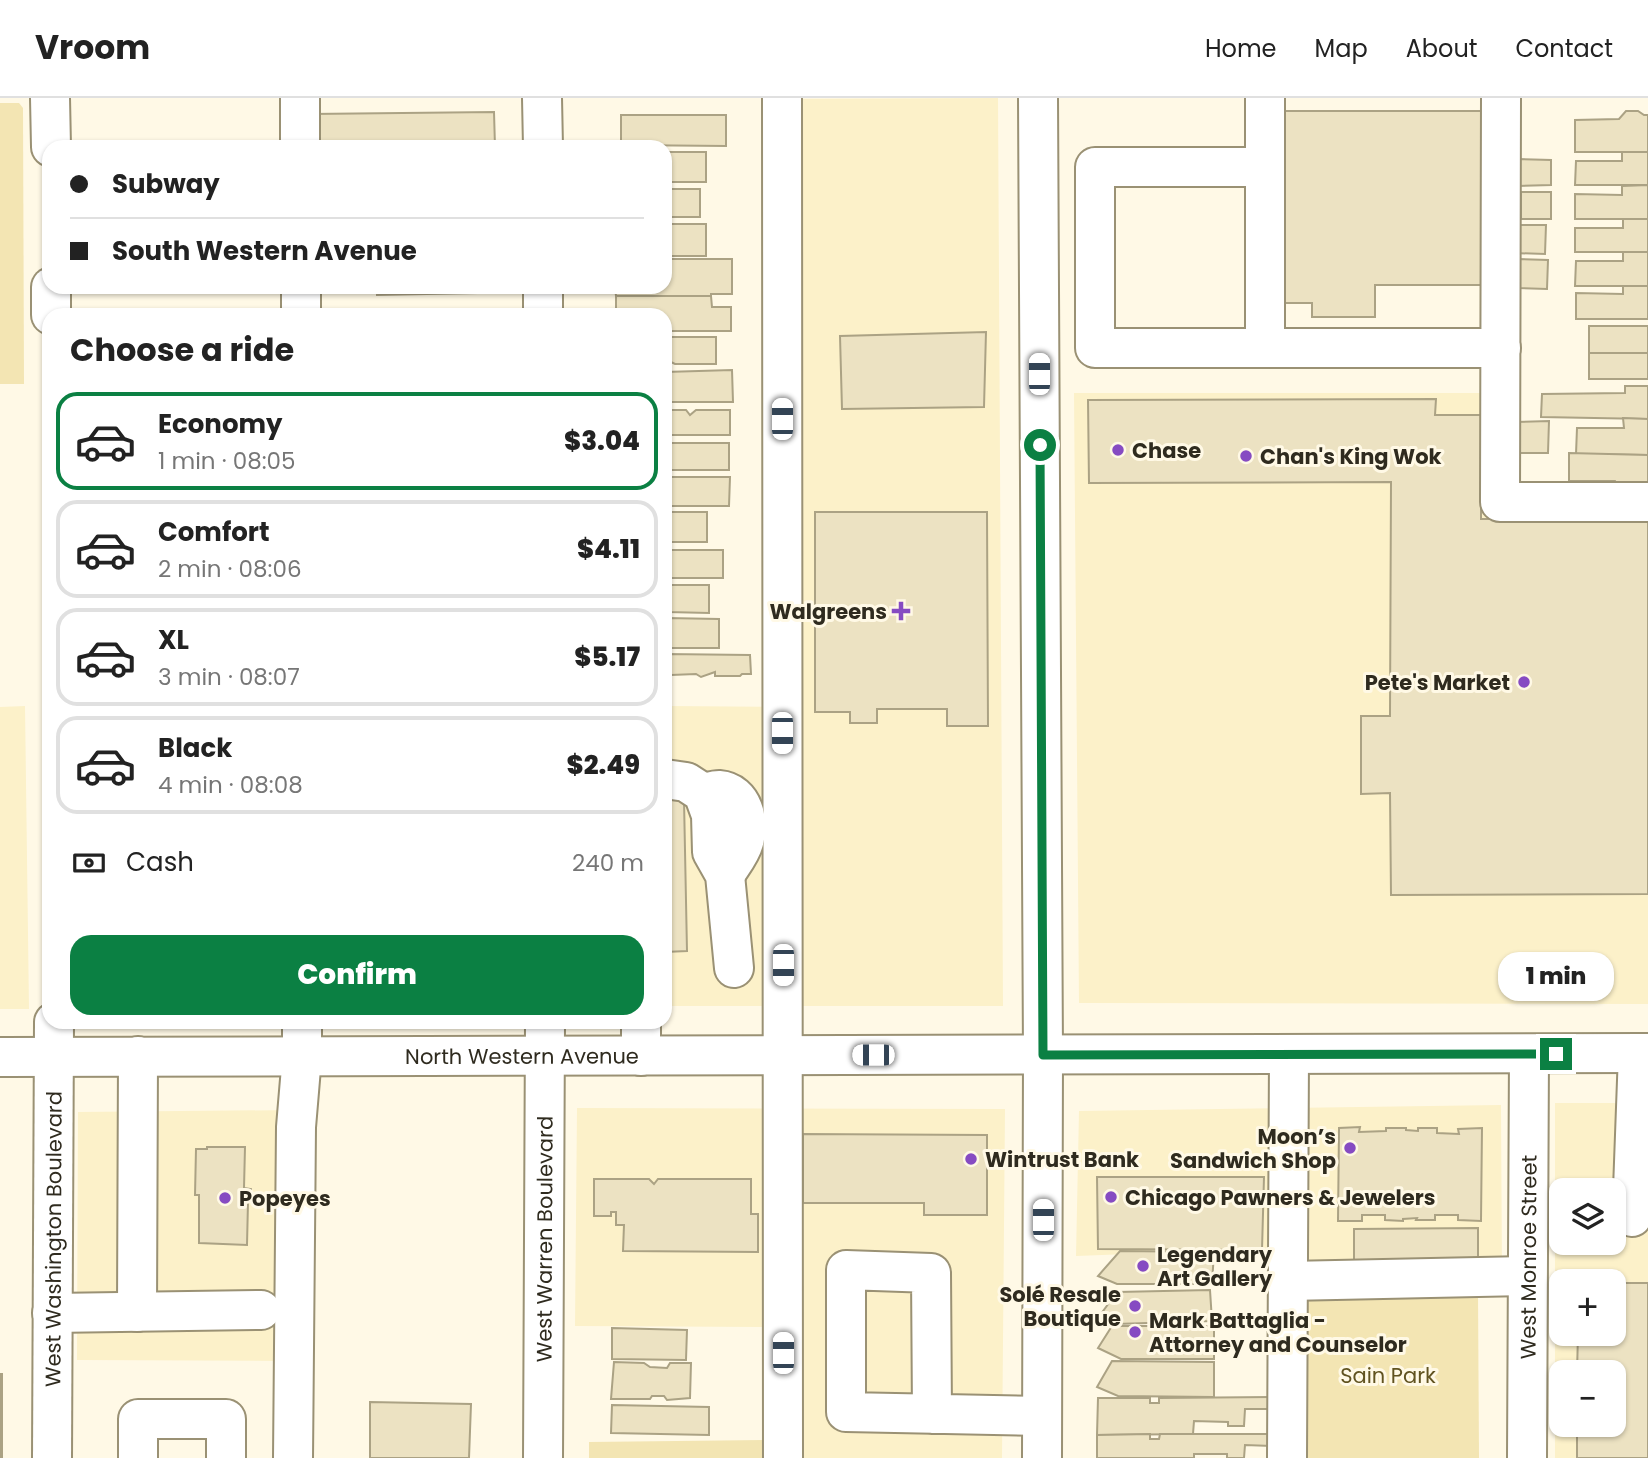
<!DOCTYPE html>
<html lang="en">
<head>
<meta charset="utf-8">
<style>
  :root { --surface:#fff; --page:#f2f2f2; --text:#222; --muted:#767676; --line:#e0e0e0; --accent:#0b8043 }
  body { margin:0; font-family:Poppins,sans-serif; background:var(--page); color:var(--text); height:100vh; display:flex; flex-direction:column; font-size:26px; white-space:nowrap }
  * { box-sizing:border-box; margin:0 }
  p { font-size:23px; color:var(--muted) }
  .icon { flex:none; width:38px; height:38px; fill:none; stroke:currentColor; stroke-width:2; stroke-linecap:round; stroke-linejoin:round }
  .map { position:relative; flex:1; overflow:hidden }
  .sheet { position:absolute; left:42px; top:210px; width:630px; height:721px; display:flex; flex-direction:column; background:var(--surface); border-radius:21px; box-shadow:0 2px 5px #0004 }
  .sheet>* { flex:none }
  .banner { position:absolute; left:42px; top:42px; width:630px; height:154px; border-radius:21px; box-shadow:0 2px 5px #0004; display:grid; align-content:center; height:154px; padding:0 28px; background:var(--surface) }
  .tools { position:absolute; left:1549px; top:1080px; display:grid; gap:14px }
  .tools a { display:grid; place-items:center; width:77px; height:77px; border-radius:14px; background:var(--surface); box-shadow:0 2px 5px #0004; font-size:35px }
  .end { position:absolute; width:32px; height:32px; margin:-16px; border:9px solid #0b8043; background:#fff; box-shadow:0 0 0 4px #fff }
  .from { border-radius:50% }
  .bubble { position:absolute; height:49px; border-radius:21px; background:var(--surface); box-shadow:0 2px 5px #0004; font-size:23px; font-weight:800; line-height:49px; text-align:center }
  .car { position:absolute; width:21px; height:42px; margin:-21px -10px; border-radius:9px; box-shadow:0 0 5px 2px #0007; background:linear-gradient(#fff 24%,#345 0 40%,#fff 0 76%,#345 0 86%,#fff 0) }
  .banner b { display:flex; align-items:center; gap:24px; height:66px; font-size:26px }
  .banner b+b { border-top:2px solid var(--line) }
  .banner i { width:18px; height:18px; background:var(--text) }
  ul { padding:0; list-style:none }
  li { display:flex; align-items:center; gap:21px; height:98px; margin:0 14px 10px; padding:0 14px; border:4px solid var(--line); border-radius:21px }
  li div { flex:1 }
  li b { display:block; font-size:26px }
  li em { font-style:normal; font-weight:800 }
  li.current { border-color:var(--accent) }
  li>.icon { width:63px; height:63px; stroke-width:1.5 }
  h2 { padding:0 28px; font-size:32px; line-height:84px }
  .pay { display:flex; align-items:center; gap:18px; height:77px; padding:0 28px; font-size:26px }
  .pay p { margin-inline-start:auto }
  .primary-button { display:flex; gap:14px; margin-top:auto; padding:14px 28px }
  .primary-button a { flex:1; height:80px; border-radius:21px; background:var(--accent); color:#fff; font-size:28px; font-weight:800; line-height:80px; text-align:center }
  header { display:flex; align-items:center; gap:42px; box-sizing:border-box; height:98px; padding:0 35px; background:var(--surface); border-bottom:2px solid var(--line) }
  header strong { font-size:33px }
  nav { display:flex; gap:38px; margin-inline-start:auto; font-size:24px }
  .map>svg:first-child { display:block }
</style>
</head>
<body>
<header>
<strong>Vroom</strong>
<nav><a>Home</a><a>Map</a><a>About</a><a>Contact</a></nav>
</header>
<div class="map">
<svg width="1648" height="1360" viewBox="0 0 1648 1360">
  <rect width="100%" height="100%" fill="#fff9e6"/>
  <!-- built -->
  <g fill="#fcf1c9" fill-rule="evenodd">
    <path d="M 998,0 L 1003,908 L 665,908 L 665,608 L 782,609 L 782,1 Z"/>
    <path d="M 1074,295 L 1500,295 L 1500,404 L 1648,404 L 1648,906 L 1079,905 Z"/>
    <path d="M 25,608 L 29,911 L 0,911 L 0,609 Z"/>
    <path d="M 1555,1005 L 1648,1005 L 1648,1360 L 1555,1360 ZM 1561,1092 L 1614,1092 L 1614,1144 L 1561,1144 ZM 1561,1183 L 1614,1183 L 1614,1236 L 1561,1236 ZM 1561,1274 L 1614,1274 L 1614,1326 L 1561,1326 Z"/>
    <path d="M 1501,1007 L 1502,1179 L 1288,1183 L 1287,1150 L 1076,1158 L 1079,1013 Z"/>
    <path d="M 577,1010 L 1005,1011 L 1002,1360 L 783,1360 L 782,1229 L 575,1228 Z"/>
    <path d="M 297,1012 L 294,1263 L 77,1262 L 78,1014 Z"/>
  </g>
  <!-- green -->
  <g fill="#f3e5b3">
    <path d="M 0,5 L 19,5 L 23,10 L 24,286 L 0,286 Z"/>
    <path d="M 1298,1194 L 1478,1195 L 1479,1360 L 1298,1360 Z"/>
    <path d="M 771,1342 L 771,1360 L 589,1360 L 589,1344 Z"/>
  </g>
  <!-- building -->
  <g fill="#ece2c2" stroke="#aba284" stroke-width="2">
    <path d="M 1280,13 L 1490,13 L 1490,187 L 1375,187 L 1375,219 L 1312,219 L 1312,205 L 1280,205 Z"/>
    <path d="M 1626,13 L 1638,13 L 1644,17 L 1648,17 L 1648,54 L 1575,54 L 1575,22 L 1619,21 Z"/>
    <path d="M 494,14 L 495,49 L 311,49 L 310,16 Z"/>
    <path d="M 621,17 L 726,17 L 726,48 L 621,47 Z"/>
    <rect x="665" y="54" width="41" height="30"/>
    <path d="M 1622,54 L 1648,54 L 1648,87 L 1575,87 L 1576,63 L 1622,63 Z"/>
    <path d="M 1518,61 L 1551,62 L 1551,87 L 1517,88 Z"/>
    <path d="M 1648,87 L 1648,121 L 1575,121 L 1575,96 L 1622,97 L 1622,88 Z"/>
    <rect x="665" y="91" width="35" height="28"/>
    <rect x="1521" y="94" width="30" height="27"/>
    <path d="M 1623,121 L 1648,121 L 1648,154 L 1575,154 L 1575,130 L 1623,130 Z"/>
    <rect x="665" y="126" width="41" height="32"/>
    <path d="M 1515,127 L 1546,127 L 1545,156 L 1514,155 Z"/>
    <path d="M 1623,154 L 1648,154 L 1648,188 L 1575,188 L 1576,163 L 1623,163 Z"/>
    <path d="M 665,161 L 732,161 L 732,196 L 711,196 L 711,198 L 616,198 L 615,189 L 665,189 Z"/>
    <path d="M 1517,161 L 1548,162 L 1547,191 L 1516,190 Z"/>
    <path d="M 1623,188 L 1648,188 L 1648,221 L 1576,221 L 1576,195 L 1623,196 Z"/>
    <rect x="131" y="189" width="99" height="6"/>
    <path d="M 377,189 L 477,189 L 477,195 L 377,197 Z"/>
    <path d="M 616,198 L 711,198 L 712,209 L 731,209 L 731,233 L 665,233 L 665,217 L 616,217 Z"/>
    <path d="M 230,213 L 230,217 L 131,217 L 131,214 Z"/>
    <rect x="1589" y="228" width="59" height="27"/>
    <path d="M 986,234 L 984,309 L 842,311 L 840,238 Z"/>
    <path d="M 665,239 L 716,239 L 716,266 L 675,266 L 669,263 L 665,263 Z"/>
    <rect x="1589" y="255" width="59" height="26"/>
    <path d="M 732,272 L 733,304 L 665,304 L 665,274 Z"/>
    <path d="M 1625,288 L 1648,288 L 1648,321 L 1541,319 L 1542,296 L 1625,295 Z"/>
    <path d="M 1436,301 L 1435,317 L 1481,317 L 1481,421 L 1648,421 L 1648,796 L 1391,797 L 1390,695 L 1361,696 L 1361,618 L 1390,618 L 1391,384 L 1089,385 L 1088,302 Z"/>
    <path d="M 665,306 L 667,306 L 667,312 L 686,312 L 690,317 L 696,312 L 730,312 L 730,337 L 665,337 Z"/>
    <path d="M 1623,320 L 1648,321 L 1648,357 L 1576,356 L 1577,330 L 1624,330 Z"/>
    <path d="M 1549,323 L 1548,355 L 1513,355 L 1513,324 Z"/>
    <path d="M 665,345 L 729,345 L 729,372 L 671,372 L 665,368 Z"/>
    <path d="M 1569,355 L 1648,357 L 1648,388 L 1618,388 L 1615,383 L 1569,383 Z"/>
    <path d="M 665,379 L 730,379 L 729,408 L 665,408 Z"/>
    <path d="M 665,414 L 707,414 L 707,444 L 667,444 L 667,449 L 665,449 Z"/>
    <path d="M 815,414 L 987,414 L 988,628 L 947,628 L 947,611 L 877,611 L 877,625 L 850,625 L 850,614 L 815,614 Z"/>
    <path d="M 665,449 L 667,449 L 667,452 L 723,452 L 723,480 L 665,480 Z"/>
    <path d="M 665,487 L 709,487 L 709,515 L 667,514 L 665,513 Z"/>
    <path d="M 666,520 L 719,521 L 719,550 L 665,550 Z"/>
    <path d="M 665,556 L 750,557 L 751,576 L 742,576 L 740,578 L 715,578 L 715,574 L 701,579 L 696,576 L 671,577 L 668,574 L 665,578 Z"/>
    <path d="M 665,702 L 684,702 L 687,853 L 665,854 Z"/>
    <path d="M 1360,1029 L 1359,1034 L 1386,1033 L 1386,1030 L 1406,1030 L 1406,1032 L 1418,1033 L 1418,1030 L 1437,1030 L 1437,1035 L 1459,1036 L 1458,1031 L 1482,1030 L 1481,1123 L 1458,1122 L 1458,1117 L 1435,1117 L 1435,1122 L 1416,1122 L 1417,1120 L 1403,1121 L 1403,1123 L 1385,1122 L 1385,1117 L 1362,1117 L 1362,1123 L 1338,1123 L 1339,1030 Z"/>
    <path d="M 803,1036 L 987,1037 L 987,1117 L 924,1117 L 924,1105 L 803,1105 Z"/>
    <path d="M 207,1049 L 245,1049 L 244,1090 L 251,1091 L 251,1104 L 248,1104 L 247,1147 L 199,1145 L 199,1097 L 195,1097 L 196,1051 L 207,1051 Z"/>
    <path d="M 1097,1079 L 1264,1079 L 1262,1152 L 1098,1151 Z"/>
    <path d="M 594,1081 L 649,1081 L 654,1086 L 658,1081 L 751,1081 L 751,1116 L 758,1116 L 758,1154 L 623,1153 L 624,1127 L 616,1127 L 616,1114 L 611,1114 L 611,1118 L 594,1118 Z"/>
    <path d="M 1478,1130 L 1478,1169 L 1354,1170 L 1354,1131 Z"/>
    <path d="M 1120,1153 L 1214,1154 L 1212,1186 L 1117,1186 L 1098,1178 Z"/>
    <path d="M 1614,1185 L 1648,1185 L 1648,1360 L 1577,1360 L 1577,1326 L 1614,1326 L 1614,1274 L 1577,1274 L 1578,1236 L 1614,1236 Z"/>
    <path d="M 1210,1192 L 1212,1223 L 1116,1226 L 1098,1220 L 1117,1194 Z"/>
    <path d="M 1112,1228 L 1214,1228 L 1214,1261 L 1121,1261 L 1098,1250 Z"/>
    <path d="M 612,1230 L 687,1232 L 686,1262 L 612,1261 Z"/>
    <path d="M 1112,1263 L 1214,1264 L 1214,1299 L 1118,1298 L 1097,1289 Z"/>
    <path d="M 614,1264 L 644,1265 L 650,1269 L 667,1270 L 670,1265 L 691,1265 L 690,1300 L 667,1302 L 664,1298 L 652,1298 L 650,1301 L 611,1301 Z"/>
    <rect x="0" y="1276" width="2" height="84"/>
    <path d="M 1276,1299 L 1275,1311 L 1245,1311 L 1244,1328 L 1228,1328 L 1228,1324 L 1194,1323 L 1193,1336 L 1097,1337 L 1098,1300 L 1150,1300 L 1150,1305 L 1159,1305 L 1159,1300 Z"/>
    <path d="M 370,1304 L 471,1306 L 469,1360 L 370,1360 Z"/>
    <path d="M 612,1307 L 709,1309 L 709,1337 L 611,1335 Z"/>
    <path d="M 1150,1336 L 1150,1341 L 1159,1341 L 1160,1336 L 1275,1336 L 1275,1348 L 1245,1347 L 1244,1360 L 1227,1360 L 1227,1356 L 1194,1356 L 1194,1360 L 1097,1360 L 1097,1337 Z"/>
  </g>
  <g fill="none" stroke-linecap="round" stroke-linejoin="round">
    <!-- minor casing -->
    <g stroke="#9a9174" stroke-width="42">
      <g id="minor">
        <path d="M 50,0 L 51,49"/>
        <path d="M 300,0 L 300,49"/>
        <path d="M 542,0 L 543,49"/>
        <path d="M 782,0 L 783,1360"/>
        <path d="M 1265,0 L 1265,250 L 1501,250"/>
        <path d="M 1501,0 L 1500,404 L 1648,404"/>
        <path d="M 51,189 L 51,217"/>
        <path d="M 301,189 L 301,217"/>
        <path d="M 543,189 L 543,217"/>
        <path d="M 1265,250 L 1095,250 L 1095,69 L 1265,69"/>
        <path d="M 665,681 L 686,684 L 703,695 L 711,717 L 712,754 L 725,777 L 734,870"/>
        <path d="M 703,695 C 708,694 714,692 719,692 C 744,694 750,724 744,744 C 741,755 731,767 725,777"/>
        <path d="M 641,958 L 641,924"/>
        <path d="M 1632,1119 L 1638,955"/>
        <path d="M 1288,1183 L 1527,1178"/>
        <path d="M 137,1214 L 138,958"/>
        <path d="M 52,1215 L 261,1212"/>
        <path d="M 932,1316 L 931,1175 L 846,1172 L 846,1314 L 1042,1318"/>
        <path id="s1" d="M 52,1360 L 54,924"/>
        <path d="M 138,1360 L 138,1321 L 226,1321 L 226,1360"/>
        <path d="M 293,1360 L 296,1029 L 302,958 L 302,924"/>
        <path id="s2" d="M 543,1360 L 545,924"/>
        <path d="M 1287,1360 L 1289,957"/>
        <path id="s3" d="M 1527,1360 L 1529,956"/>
      </g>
    </g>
    <!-- major casing -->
    <g stroke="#9a9174" stroke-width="42">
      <g id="major">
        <path d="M 1038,0 L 1043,957 L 1042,1360"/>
        <path id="s4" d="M 0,959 L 1648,955"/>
      </g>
    </g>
    <!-- minor -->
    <use href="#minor" stroke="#fff" stroke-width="38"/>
    <!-- major -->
    <use href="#major" stroke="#fff" stroke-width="38"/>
  </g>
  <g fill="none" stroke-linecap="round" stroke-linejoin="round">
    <!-- route -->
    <path stroke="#0b8043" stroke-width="9" d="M 1040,347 L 1043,957 L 1556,956"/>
  </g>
  <!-- markers -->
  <g fill="#864bc2" stroke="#fff9e6" stroke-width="2.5">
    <circle cx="1118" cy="352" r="7"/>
    <circle cx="1246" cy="358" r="7"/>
    <path d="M897.5 502.5h7v7h7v7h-7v7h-7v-7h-7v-7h7z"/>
    <circle cx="1524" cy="584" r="7"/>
    <circle cx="1350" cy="1050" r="7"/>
    <circle cx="971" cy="1061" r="7"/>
    <circle cx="1111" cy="1099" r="7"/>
    <circle cx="225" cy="1100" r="7"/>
    <circle cx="1143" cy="1168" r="7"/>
    <circle cx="1135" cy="1208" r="7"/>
    <circle cx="1135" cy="1234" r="7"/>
  </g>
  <g text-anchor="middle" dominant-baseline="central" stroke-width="6" stroke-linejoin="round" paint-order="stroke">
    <!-- poi labels -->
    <g font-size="21" font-weight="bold" fill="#2f2b1f" stroke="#fff9e6" text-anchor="start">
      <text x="1132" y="352">Chase</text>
      <text x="1260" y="358">Chan's King Wok</text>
      <text x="887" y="513" text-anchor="end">Walgreens</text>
      <text x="1510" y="584" text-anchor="end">Pete's Market</text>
      <text x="1336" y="1038" text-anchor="end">Moon’s<tspan x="1336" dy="24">Sandwich Shop</tspan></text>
      <text x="985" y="1061">Wintrust Bank</text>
      <text x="1125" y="1099">Chicago Pawners &amp; Jewelers</text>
      <text x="239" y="1100">Popeyes</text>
      <text x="1157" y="1156">Legendary<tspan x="1157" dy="24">Art Gallery</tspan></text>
      <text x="1121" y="1196" text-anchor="end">Solé Resale<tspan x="1121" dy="24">Boutique</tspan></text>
      <text x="1149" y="1222">Mark Battaglia -<tspan x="1149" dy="24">Attorney and Counselor</tspan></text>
    </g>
    <!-- street labels -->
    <g font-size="21" fill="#2f2b1f" stroke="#fff9e6">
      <text stroke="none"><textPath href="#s4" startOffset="522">North Western Avenue</textPath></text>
      <text stroke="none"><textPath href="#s1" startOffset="219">West Washington Boulevard</textPath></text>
      <text stroke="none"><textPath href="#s2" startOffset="219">West Warren Boulevard</textPath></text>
      <text stroke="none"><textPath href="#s3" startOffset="201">West Monroe Street</textPath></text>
    </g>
    <!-- park labels -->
    <g font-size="21" fill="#615320" stroke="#fff9e6">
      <text x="1388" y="1277">Sain Park</text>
    </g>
  </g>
</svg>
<div class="tools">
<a><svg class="icon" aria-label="layers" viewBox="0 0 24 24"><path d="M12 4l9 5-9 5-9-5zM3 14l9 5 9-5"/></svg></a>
<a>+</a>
<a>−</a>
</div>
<i class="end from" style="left:1040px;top:347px"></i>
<i class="end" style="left:1556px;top:956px"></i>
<div class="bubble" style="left:1498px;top:854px;width:116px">1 min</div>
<i class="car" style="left:1039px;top:276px;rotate:0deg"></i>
<i class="car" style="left:782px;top:321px;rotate:0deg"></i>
<i class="car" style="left:782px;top:635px;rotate:180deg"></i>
<i class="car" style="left:783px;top:867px;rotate:180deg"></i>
<i class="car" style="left:873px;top:957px;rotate:270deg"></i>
<i class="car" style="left:1043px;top:1122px;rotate:0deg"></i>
<i class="car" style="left:783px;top:1255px;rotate:0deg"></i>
<div class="banner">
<b><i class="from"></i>Subway</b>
<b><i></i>South Western Avenue</b>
</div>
<section class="sheet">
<h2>Choose a ride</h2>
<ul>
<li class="current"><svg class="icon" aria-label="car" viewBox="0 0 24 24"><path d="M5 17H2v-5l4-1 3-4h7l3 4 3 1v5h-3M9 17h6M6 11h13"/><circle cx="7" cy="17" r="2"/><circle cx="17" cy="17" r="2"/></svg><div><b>Economy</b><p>1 min · 08:05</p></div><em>$3.04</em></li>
<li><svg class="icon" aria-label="car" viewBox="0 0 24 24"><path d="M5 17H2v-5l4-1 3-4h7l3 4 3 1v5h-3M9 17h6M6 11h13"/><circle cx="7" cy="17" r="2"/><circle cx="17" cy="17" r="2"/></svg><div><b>Comfort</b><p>2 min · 08:06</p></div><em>$4.11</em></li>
<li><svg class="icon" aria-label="car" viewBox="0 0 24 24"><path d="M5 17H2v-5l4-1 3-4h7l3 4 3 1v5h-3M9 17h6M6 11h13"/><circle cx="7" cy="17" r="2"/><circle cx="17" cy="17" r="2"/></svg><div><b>XL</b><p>3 min · 08:07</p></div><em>$5.17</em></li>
<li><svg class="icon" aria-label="car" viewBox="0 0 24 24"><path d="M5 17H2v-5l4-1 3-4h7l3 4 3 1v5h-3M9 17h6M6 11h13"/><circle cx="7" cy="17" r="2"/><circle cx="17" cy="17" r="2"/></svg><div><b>Black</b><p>4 min · 08:08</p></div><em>$2.49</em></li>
</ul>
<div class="pay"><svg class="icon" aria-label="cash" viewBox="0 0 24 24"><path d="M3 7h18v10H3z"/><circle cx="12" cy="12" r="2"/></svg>Cash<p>240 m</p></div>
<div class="primary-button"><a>Confirm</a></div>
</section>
</div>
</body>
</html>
